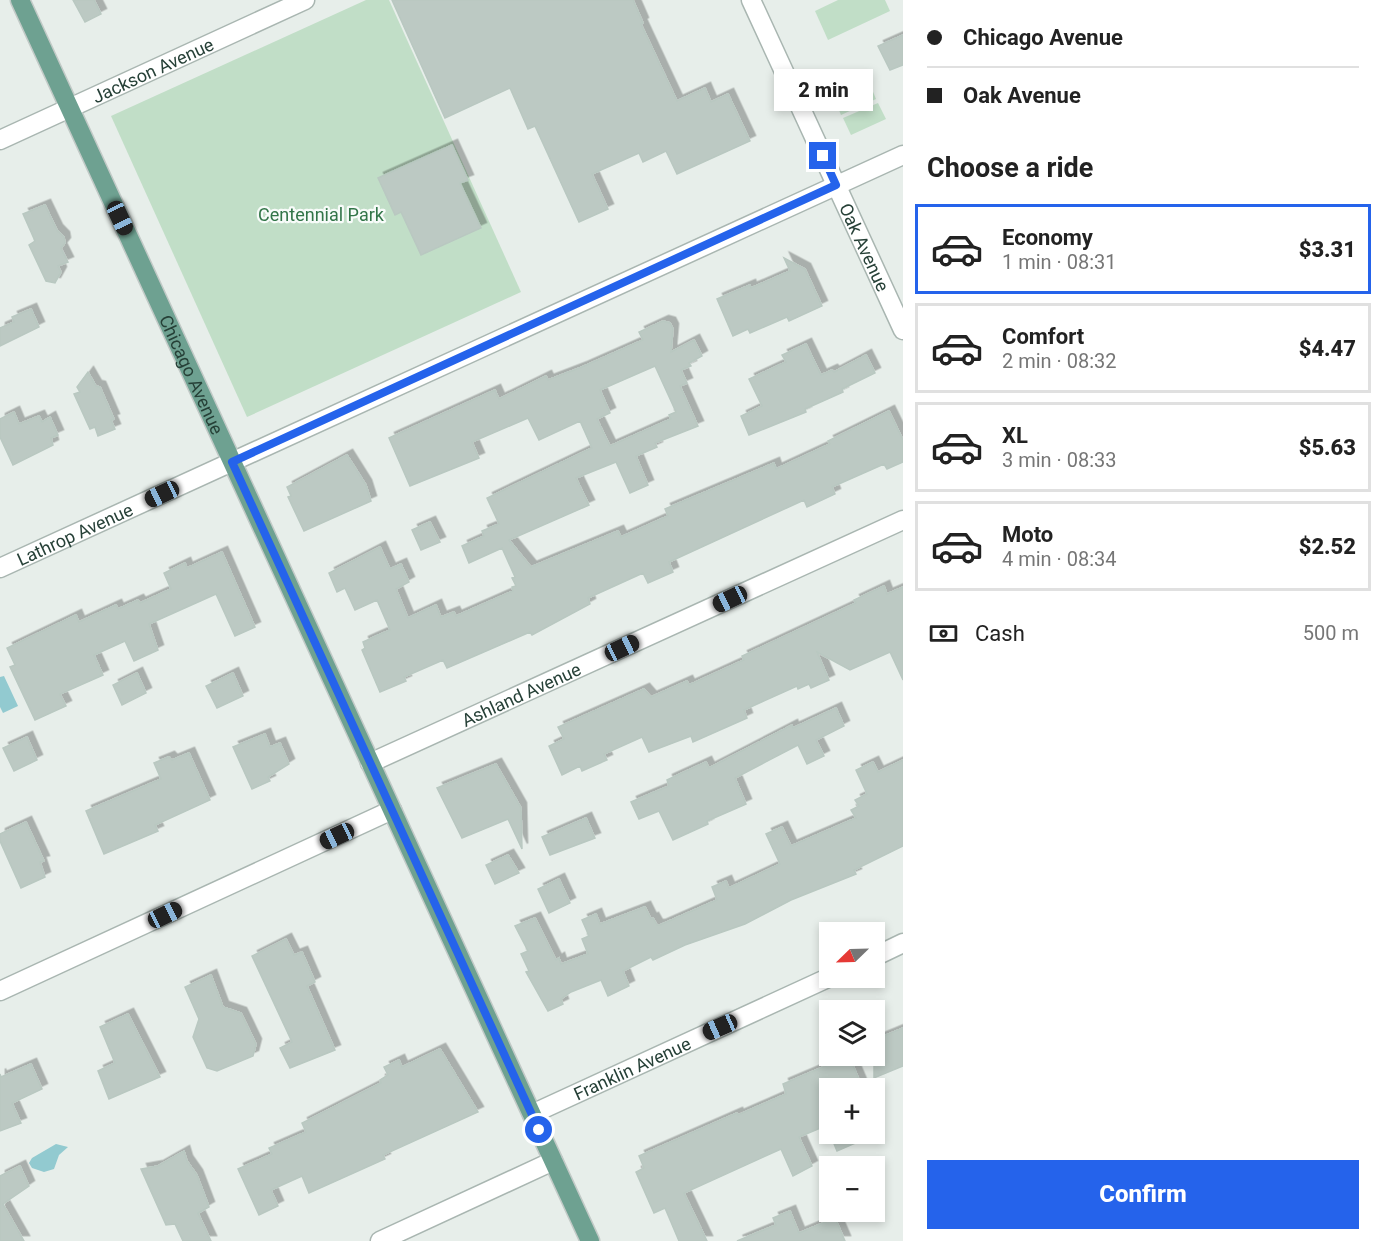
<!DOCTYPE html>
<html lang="en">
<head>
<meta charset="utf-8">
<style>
  :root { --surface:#fff; --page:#f6f6f6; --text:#222; --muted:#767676; --line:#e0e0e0; --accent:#2563eb }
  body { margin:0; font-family:Roboto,sans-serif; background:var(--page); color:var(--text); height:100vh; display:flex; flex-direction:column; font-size:22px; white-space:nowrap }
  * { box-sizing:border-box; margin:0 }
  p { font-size:20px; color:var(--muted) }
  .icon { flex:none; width:33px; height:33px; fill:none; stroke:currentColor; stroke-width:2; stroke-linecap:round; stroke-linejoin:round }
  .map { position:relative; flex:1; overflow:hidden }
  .side { display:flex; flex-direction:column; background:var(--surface); width:480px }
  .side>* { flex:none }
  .guide { display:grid; align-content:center; height:132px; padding:0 24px; background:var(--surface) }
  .needle { width:39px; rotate:247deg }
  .buttons { position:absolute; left:819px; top:922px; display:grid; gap:12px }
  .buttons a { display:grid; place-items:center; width:66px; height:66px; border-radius:0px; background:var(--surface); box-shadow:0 3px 9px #0003; font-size:30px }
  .end { position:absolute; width:27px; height:27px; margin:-14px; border:8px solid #2563eb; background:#fff; box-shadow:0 0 0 3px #fff }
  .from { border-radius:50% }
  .bubble { position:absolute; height:42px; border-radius:0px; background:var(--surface); box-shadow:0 3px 9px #0003; font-size:20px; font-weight:800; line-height:42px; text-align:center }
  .car { position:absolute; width:18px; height:36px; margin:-18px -9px; border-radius:8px; box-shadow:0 0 4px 2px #0007; background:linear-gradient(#222 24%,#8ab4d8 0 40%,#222 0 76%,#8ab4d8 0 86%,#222 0) }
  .guide b { display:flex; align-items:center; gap:21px; height:57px; font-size:22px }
  .guide b+b { border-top:2px solid var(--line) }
  .guide i { width:15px; height:15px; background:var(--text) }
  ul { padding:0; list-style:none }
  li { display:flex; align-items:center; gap:18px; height:90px; margin:0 12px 9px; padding:0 12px; border:3px solid var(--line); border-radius:0px }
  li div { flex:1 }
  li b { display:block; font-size:22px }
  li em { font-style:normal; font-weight:800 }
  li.current { border-color:var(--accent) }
  li>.icon { width:54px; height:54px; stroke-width:1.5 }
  h2 { padding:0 24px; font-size:27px; line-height:72px }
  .pay { display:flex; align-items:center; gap:15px; height:66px; padding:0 24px; font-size:22px }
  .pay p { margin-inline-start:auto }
  .button { display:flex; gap:12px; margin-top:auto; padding:12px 24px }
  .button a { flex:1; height:69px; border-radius:0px; background:var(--accent); color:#fff; font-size:24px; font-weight:800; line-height:69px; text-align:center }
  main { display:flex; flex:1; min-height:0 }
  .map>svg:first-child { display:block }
</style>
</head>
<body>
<main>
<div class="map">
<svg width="903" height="1241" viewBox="0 0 903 1241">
  <defs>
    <filter id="shadow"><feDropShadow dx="5.5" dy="-5.5" stdDeviation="0" flood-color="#0004"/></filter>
  </defs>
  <rect width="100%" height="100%" fill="#e7eeea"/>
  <!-- green -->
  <g fill="#c1dec7">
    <path d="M 366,0 L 389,0 L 521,292 L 247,417 L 111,116 Z"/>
    <path d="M 838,0 L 885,0 L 890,11 L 828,40 L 815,11 Z"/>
    <path d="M 869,82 L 876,99 L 841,115 L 834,98 Z"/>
    <path d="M 878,103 L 886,119 L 851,135 L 843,118 Z"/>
  </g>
  <!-- water -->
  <g fill="#92cad0">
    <path d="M 4,676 L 18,706 L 3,713 L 0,707 L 0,677 Z"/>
    <path d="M 56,1144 L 68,1147 L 59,1155 L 54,1169 L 44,1172 L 32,1168 L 29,1163 L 32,1158 Z"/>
  </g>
  <!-- building -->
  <g fill="#bcc9c3" stroke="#b9c8c1" stroke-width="1.5" fill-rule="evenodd" filter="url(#shadow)">
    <path d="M 73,0 L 94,0 L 101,14 L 85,22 Z"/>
    <path d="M 392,0 L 633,0 L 643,23 L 641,24 L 677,101 L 705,88 L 711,102 L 728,94 L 750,141 L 677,174 L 666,151 L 643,162 L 639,153 L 592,174 L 608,209 L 579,222 L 535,126 L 528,129 L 510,88 L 445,118 Z"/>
    <path d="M 903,35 L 903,65 L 890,70 L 878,46 Z"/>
    <path d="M 452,145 L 468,180 L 460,183 L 481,228 L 421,255 L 401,212 L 395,215 L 378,178 Z"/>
    <path d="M 45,205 L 57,230 L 64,237 L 65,243 L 61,248 L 68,262 L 58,266 L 61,272 L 55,283 L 46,281 L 29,245 L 35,241 L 23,214 Z"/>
    <path d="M 784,258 L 805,269 L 822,306 L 789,321 L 787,317 L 750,333 L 748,329 L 733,336 L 717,299 L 750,285 L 751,288 L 790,271 Z"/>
    <path d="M 31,309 L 39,327 L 0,346 L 0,328 L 14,322 L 12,317 Z"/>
    <path d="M 663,321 L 670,323 L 673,329 L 671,352 L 694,340 L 702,356 L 689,363 L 691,366 L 681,370 L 687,383 L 680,386 L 698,426 L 655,443 L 657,447 L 636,456 L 648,485 L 630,493 L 616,462 L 576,478 L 589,505 L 509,540 L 531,567 L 618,531 L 621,537 L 668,516 L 665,509 L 774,463 L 776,469 L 830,444 L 828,441 L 889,411 L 903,440 L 903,462 L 887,469 L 884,464 L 832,487 L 835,494 L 807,507 L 804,500 L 669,562 L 673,572 L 648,583 L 643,573 L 588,598 L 590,604 L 532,635 L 530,632 L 447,668 L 443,660 L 404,677 L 406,681 L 380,692 L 362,650 L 365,648 L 363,642 L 390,630 L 377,600 L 355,610 L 345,588 L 337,592 L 329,573 L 380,547 L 390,569 L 401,564 L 409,582 L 396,589 L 408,618 L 436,605 L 441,617 L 454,612 L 456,616 L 513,591 L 512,587 L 516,586 L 512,578 L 515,577 L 502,548 L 469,563 L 462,546 L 484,536 L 482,531 L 499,524 L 487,498 L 592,448 L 580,421 L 539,440 L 528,418 L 472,442 L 479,458 L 410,486 L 389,438 L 495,390 L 499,399 L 546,376 L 548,380 L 582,367 L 643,340 L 639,332 ZM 655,366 L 676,412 L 669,415 L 671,419 L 610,446 L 597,419 L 610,413 L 600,390 Z"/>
    <path d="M 806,344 L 821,375 L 832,370 L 834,372 L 866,355 L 875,373 L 842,389 L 843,392 L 805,409 L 806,412 L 749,435 L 741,416 L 762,406 L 749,379 L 786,362 L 782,355 Z"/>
    <path d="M 88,372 L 96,386 L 100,387 L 114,419 L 111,420 L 115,429 L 98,436 L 95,427 L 90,429 L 74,394 L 80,392 L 77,387 Z"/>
    <path d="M 14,412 L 19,424 L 39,416 L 42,422 L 50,417 L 58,435 L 51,438 L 53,445 L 13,465 L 0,437 L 0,419 Z"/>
    <path d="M 347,455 L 366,485 L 371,501 L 304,531 L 288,497 L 291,496 L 287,487 Z"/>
    <path d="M 430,522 L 440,542 L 421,550 L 412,530 Z"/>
    <path d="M 222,552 L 255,627 L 235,636 L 216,594 L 149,624 L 158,650 L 134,661 L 125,641 L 94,655 L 103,675 L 60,694 L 66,706 L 35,720 L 10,667 L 15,665 L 7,648 L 76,615 L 79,622 L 116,605 L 118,609 L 138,600 L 140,603 L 171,589 L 164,573 L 185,563 L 187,568 Z"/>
    <path d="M 884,586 L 887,594 L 903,587 L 903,680 L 890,652 L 850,670 L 817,652 L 829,680 L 811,688 L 809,684 L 798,689 L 797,686 L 744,710 L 747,718 L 693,742 L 691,736 L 649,752 L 642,737 L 604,754 L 607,760 L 582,771 L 580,766 L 562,775 L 549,746 L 564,739 L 558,727 L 644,689 L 651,697 L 687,681 L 689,685 L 744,660 L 742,656 L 856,603 L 854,600 Z"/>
    <path d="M 137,673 L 146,693 L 122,705 L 113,685 Z"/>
    <path d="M 233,673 L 243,696 L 217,708 L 206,686 Z"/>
    <path d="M 836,708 L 844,726 L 816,740 L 824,756 L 807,764 L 798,745 L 735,778 L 746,804 L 707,821 L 708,824 L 673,840 L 659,811 L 639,819 L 631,802 L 669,786 L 667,780 L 706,762 L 709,768 L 792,725 L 793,728 Z"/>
    <path d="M 265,734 L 270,747 L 280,743 L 289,764 L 268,777 L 270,781 L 252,789 L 233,747 Z"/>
    <path d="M 27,737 L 37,760 L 14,771 L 3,748 Z"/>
    <path d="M 189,753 L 210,800 L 155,825 L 158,831 L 104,854 L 86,811 L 161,779 L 154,763 L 169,757 L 172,760 Z"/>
    <path d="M 903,760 L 903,846 L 854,870 L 856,874 L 791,900 L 745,924 L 685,945 L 653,960 L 651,957 L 623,971 L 629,986 L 608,996 L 601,980 L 571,992 L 561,999 L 563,1004 L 548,1011 L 526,972 L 529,971 L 521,954 L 528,951 L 515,926 L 535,918 L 556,960 L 559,958 L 561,964 L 588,954 L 582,939 L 589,936 L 582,920 L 596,914 L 600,924 L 645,907 L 651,919 L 653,918 L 657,925 L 660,925 L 717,900 L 712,887 L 726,881 L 729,888 L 780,864 L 766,834 L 782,827 L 791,846 L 856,818 L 851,810 L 859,806 L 855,800 L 867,794 L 856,770 L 873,762 L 878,772 Z"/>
    <path d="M 496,764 L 521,808 L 522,849 L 508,819 L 462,838 L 437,788 Z"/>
    <path d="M 586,818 L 595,838 L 550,855 L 542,837 Z"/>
    <path d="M 26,822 L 44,861 L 40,862 L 45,877 L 21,888 L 0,841 L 0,834 Z"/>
    <path d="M 508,855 L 519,873 L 495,884 L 486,865 Z"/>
    <path d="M 559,879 L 570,903 L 549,913 L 538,889 Z"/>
    <path d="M 286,939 L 294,955 L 302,952 L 315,982 L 307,986 L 335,1050 L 290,1068 L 280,1048 L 292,1042 L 252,956 Z"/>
    <path d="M 211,975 L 223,1007 L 241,1013 L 256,1044 L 253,1056 L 217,1071 L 207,1068 L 193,1037 L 199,1019 L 185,987 Z"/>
    <path d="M 128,1014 L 160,1077 L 109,1099 L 98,1071 L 115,1063 L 100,1027 Z"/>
    <path d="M 903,1028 L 903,1066 L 874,1078 L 874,1040 Z"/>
    <path d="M 440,1049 L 478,1112 L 383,1155 L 385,1159 L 309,1193 L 302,1176 L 271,1190 L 278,1206 L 259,1215 L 238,1169 L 272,1154 L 269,1148 L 306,1132 L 302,1123 L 381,1083 L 380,1080 L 388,1075 L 384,1067 L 399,1060 L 402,1067 Z"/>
    <path d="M 849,1056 L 863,1089 L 830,1089 L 830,1124 L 799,1137 L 812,1166 L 793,1176 L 781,1149 L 684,1193 L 707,1241 L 679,1241 L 665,1208 L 654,1213 L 636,1172 L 644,1168 L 639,1156 L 737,1113 L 738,1115 L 786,1094 L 783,1084 Z"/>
    <path d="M 31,1064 L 42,1089 L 12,1103 L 21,1123 L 0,1131 L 0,1074 L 1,1077 Z"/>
    <path d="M 830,1134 L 876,1134 L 837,1151 Z"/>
    <path d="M 184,1151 L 187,1161 L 197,1175 L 209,1207 L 198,1213 L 211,1241 L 183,1241 L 175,1224 L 166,1225 L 141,1169 L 158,1166 Z"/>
    <path d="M 20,1166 L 29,1186 L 3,1204 L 24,1241 L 0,1241 L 0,1176 Z"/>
    <path d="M 790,1211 L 799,1233 L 835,1218 L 845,1241 L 737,1241 L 776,1225 L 773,1218 Z"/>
  </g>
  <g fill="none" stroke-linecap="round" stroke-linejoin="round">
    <!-- minor casing -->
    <g stroke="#a9b6b1" stroke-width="21">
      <g id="minor">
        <path id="s1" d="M 751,0 L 903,330"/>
        <path id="s2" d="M 0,140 L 305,0"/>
        <path id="s3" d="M 0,568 L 903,155"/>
        <path id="s4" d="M 370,763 L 903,520"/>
        <path d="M 874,957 L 903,943"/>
        <path d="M 0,991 L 392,810"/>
        <path id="s5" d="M 532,1114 L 830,977"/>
        <path d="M 380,1241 L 553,1161"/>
      </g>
    </g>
    <!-- major casing -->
    <g stroke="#c2cac7" stroke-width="21">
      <g id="major">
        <path id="s6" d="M 20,0 L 590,1241"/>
      </g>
    </g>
    <!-- minor -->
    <use href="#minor" stroke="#fff" stroke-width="18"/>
    <!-- major -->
    <use href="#major" stroke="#6ea191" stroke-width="18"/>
  </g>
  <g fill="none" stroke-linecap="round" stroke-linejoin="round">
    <!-- route -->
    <path stroke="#2563eb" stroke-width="8" d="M 539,1130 L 232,462 L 836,185 L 823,156"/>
  </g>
  <g text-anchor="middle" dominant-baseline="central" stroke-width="4.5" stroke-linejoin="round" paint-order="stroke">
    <!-- street labels -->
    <g font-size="18" fill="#264037" stroke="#f7fbf9">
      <text stroke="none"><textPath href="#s2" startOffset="168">Jackson Avenue</textPath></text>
      <text stroke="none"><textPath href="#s1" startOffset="272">Oak Avenue</textPath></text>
      <text stroke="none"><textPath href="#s6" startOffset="412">Chicago Avenue</textPath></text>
      <text stroke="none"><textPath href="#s3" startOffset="82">Lathrop Avenue</textPath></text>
      <text stroke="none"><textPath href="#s4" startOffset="166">Ashland Avenue</textPath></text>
      <text stroke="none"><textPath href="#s5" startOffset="110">Franklin Avenue</textPath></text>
    </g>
    <!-- park labels -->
    <g font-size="18" fill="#327548" stroke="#f7fbf9">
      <text x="321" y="214">Centennial Park</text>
    </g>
  </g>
</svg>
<div class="buttons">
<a><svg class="needle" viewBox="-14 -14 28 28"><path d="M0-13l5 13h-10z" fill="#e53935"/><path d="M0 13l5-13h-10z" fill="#767676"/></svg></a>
<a><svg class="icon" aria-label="layers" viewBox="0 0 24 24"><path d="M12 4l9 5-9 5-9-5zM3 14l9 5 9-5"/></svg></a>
<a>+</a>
<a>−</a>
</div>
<i class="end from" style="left:539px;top:1130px"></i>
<i class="end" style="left:823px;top:156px"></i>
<div class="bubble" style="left:774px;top:69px;width:99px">2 min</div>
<i class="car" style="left:120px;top:218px;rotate:155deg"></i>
<i class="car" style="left:162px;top:494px;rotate:245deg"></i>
<i class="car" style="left:730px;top:599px;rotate:245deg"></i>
<i class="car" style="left:622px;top:648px;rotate:65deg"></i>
<i class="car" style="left:337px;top:836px;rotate:245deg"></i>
<i class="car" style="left:165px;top:915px;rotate:64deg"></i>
<i class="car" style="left:720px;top:1027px;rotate:246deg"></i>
</div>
<section class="side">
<div class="guide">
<b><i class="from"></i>Chicago Avenue</b>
<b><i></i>Oak Avenue</b>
</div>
<h2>Choose a ride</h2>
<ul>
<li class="current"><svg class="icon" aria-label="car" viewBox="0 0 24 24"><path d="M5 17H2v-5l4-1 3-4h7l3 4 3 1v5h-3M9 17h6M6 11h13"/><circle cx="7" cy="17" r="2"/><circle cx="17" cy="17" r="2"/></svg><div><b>Economy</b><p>1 min · 08:31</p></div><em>$3.31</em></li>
<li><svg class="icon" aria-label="car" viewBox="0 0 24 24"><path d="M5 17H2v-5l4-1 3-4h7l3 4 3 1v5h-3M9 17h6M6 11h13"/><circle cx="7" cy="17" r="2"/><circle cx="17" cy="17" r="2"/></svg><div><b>Comfort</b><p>2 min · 08:32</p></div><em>$4.47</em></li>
<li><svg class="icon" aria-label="car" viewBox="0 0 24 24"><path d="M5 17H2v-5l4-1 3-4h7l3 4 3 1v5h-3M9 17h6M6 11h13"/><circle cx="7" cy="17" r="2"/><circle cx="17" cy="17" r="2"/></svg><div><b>XL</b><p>3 min · 08:33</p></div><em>$5.63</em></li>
<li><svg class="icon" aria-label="car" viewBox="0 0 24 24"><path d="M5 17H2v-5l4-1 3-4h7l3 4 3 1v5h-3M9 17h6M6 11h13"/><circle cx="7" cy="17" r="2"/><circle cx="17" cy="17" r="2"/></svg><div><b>Moto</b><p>4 min · 08:34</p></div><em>$2.52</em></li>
</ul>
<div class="pay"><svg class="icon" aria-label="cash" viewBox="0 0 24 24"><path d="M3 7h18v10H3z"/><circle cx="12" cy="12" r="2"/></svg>Cash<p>500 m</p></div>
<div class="button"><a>Confirm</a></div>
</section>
</main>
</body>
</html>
